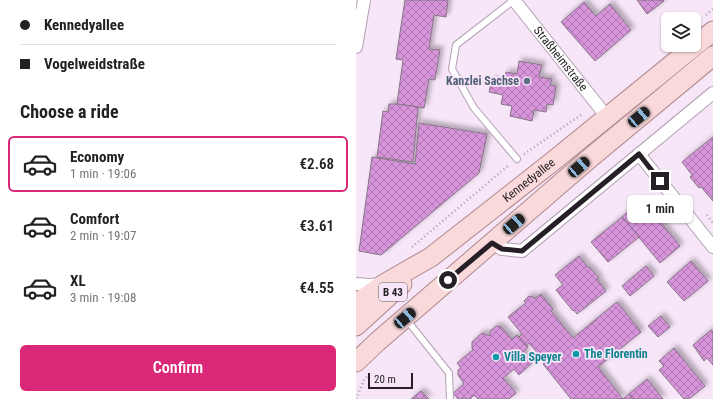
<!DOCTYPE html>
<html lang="en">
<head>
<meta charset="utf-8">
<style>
  :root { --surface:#fff; --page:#f6f6f6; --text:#222; --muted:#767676; --line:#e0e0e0; --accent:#db2777 }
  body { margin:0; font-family:"Roboto Condensed",sans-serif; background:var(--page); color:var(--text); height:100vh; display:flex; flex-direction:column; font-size:15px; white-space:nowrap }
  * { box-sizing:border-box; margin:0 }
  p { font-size:13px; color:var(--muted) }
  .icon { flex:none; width:22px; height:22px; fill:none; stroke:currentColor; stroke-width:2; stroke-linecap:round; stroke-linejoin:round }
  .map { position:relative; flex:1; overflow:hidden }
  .drawer { display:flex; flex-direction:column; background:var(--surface); width:356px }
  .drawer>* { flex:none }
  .banner { display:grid; align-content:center; height:88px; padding:0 20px; background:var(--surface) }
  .buttons { position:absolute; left:305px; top:12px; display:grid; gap:8px }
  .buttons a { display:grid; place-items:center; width:40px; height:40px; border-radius:6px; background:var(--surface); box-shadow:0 1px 3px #0004; font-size:20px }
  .scale { position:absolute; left:12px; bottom:10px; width:45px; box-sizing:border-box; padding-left:4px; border:2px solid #262026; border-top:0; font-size:11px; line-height:14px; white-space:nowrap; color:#262026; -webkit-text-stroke:3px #f7e5f8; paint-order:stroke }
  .end { position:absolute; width:18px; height:18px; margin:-9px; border:5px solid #262026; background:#fff; box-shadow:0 0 0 2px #fff }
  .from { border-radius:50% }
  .bubble { position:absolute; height:28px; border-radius:6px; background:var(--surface); box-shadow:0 1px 3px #0004; font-size:13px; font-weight:600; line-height:28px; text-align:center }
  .car { position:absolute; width:12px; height:24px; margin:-12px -6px; border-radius:5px; box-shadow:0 0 3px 1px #0007; background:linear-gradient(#222 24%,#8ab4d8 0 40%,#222 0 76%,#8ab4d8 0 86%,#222 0) }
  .banner b { display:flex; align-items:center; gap:14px; height:38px; font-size:15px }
  .banner b+b { border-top:1px solid var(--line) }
  .banner i { width:10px; height:10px; background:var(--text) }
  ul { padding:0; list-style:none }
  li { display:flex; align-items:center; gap:12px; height:56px; margin:0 8px 6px; padding:0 12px; border:2px solid transparent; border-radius:6px }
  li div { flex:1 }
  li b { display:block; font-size:15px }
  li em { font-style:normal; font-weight:600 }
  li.selected { border-color:var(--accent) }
  li>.icon { width:36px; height:36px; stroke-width:1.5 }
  h2 { padding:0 20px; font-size:18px; line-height:48px }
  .button { display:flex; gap:8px; margin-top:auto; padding:8px 20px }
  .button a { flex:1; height:46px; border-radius:6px; background:var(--accent); color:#fff; font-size:16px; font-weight:600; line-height:46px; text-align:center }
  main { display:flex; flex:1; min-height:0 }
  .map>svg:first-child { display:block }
</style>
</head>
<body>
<main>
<section class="drawer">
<div class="banner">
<b><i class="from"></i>Kennedyallee</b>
<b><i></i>Vogelweidstraße</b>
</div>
<h2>Choose a ride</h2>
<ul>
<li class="selected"><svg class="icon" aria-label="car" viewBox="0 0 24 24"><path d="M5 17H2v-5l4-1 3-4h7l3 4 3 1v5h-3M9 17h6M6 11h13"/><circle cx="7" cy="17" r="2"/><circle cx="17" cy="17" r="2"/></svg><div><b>Economy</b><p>1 min · 19:06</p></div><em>€2.68</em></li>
<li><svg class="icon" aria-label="car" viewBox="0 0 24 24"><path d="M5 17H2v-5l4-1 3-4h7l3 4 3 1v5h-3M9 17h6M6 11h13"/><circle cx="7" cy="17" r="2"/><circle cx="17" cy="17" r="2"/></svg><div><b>Comfort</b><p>2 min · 19:07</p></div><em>€3.61</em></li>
<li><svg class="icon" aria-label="car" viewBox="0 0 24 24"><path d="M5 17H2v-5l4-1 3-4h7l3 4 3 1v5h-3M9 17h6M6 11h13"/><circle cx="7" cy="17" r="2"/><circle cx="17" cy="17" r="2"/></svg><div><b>XL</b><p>3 min · 19:08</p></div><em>€4.55</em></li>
</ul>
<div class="button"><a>Confirm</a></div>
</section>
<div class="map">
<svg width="357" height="399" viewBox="0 0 357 399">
  <defs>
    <pattern id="building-cross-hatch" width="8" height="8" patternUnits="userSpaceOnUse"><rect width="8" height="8" fill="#d794db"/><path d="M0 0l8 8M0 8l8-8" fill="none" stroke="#ae78b1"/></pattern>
    <filter id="shadow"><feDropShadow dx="3.5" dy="-3.5" stdDeviation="2" flood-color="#0004"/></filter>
  </defs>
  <rect width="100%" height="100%" fill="#f7e5f8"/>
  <!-- building -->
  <g fill="url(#building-cross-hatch)" stroke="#857586" filter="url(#shadow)">
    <path d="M 49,0 L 92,0 L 90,17 L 78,15 L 73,49 L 84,50 L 79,80 L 73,79 L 68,108 L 41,104 L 47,60 L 40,59 Z"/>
    <path d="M 281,0 L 307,0 L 308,1 L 291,14 Z"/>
    <path d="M 228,2 L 240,16 L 254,4 L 275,30 L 239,61 L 205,22 Z"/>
    <path d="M 163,61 L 186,65 L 183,77 L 196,79 L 194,85 L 200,86 L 197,105 L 191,104 L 190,112 L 178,110 L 176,121 L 154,116 L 156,106 L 145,104 L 147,95 L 133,92 L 136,80 L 148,83 L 150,72 L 161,74 Z"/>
    <path d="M 33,104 L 41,104 L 62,107 L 57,162 L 21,157 L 27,111 L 32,112 Z"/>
    <path d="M 63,123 L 131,134 L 123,173 L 25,255 L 3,251 L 16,157 L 59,164 Z"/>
    <path d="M 357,137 L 357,201 L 345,187 L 343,188 L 334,177 L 336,175 L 326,162 Z"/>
    <path d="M 286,200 L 324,246 L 304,263 L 266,217 Z"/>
    <path d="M 266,217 L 283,237 L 252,262 L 235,242 Z"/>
    <path d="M 223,256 L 232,268 L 233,267 L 243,278 L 241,279 L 250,291 L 221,314 L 218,310 L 217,311 L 200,290 L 207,285 L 199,275 Z"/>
    <path d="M 335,261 L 352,281 L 328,301 L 311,282 Z"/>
    <path d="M 290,266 L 298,276 L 274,296 L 266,286 Z"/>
    <path d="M 185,294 L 197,309 L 195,311 L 217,338 L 261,302 L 285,332 L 242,367 L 267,399 L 273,394 L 277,399 L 215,399 L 187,364 L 189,362 L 173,343 L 170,345 L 163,337 L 166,334 L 152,317 L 170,303 L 168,301 L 173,296 L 180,298 Z"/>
    <path d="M 305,316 L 314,327 L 302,337 L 292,326 Z"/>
    <path d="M 140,326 L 145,327 L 156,339 L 161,335 L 163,337 L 172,347 L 167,352 L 176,363 L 163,375 L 158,369 L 147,378 L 160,393 L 153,399 L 122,399 L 118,395 L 114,399 L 102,399 L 97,393 L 108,384 L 102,375 L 102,370 L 105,368 L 101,363 L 117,350 L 116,348 L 116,342 L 126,333 L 134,336 L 134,331 Z"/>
    <path d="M 355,330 L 357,332 L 357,365 L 351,358 L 348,361 L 337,345 Z"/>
    <path d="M 318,348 L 349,386 L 333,399 L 328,399 L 303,370 L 308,366 L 303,361 Z"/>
    <path d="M 291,379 L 307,399 L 277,399 L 273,394 Z"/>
    <path d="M 65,391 L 73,399 L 55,399 Z"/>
  </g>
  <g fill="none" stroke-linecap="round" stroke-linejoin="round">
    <!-- lane casing -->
    <g stroke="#b2a1b3" stroke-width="8">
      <g id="lane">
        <path d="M 158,0 L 100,45 L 96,69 L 118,108 L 161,159"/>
        <path d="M 50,319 L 93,373 L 94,399"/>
      </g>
    </g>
    <!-- street casing -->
    <g stroke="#b2a1b3" stroke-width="14">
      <g id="street">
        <path id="s1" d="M 158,0 L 251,117"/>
        <path d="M 0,47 L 8,0"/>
        <path d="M 283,154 L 357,247"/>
        <path d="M 136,243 L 146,249 L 166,251 L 357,93"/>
        <path d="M 0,284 L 13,285 L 27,284"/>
      </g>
    </g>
    <!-- primary casing -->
    <g stroke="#ad888c" stroke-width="21">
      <g id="primary">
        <path id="s2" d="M 0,304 L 28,284 L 75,257 L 196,162 L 357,31"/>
        <path d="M 0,326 L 46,284"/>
        <path d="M 0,362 L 21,342 L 234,158 L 357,56"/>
      </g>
    </g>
    <!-- path -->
    <g stroke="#ab9dac" stroke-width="2.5" stroke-dasharray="1 3" stroke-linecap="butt">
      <path d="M 350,15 L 357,9"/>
      <path d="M 168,154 L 225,115"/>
      <path d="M 351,215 L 357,223"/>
      <path d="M 56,247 L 153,165"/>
      <path d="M 0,399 L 8,380 L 13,375"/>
    </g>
    <!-- lane -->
    <use href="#lane" stroke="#fff" stroke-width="6"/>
    <!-- street -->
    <use href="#street" stroke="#fff" stroke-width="12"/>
    <!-- primary -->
    <use href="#primary" stroke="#fad9db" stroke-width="19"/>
  </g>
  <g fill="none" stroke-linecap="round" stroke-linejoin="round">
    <!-- route -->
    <path stroke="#262026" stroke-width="5" d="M 92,280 L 136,243 L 146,249 L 166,251 L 283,154 L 304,181"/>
  </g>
  <!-- markers -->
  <circle fill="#5c6f8a" stroke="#f7e5f8" stroke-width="1.5" cx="171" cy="81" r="4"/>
  <g fill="#0f9aa8" stroke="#f7e5f8" stroke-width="1.5">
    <circle cx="220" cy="354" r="4"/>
    <circle cx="140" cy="357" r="4"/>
  </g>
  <g text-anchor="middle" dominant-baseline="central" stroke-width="3.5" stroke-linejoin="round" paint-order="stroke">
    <!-- shield labels -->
    <rect fill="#f7e5f8" stroke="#655b65" stroke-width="1" x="23" y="283" width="28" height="18" rx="3"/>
    <g font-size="11" font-weight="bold" fill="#262026">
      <text x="37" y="292">B 43</text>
    </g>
    <!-- street labels -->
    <g font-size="12" fill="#262026" stroke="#f7e5f8">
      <text stroke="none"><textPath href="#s1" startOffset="75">Straßheimstraße</textPath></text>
      <text stroke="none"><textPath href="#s2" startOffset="213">Kennedyallee</textPath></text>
    </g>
    <!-- service labels -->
    <g font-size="12" font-weight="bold" fill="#4e5e75" stroke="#f7e5f8" text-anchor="end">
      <text x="163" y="81">Kanzlei Sachse</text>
    </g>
    <!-- culture labels -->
    <g font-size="12" font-weight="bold" fill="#0d838f" stroke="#f7e5f8" text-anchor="start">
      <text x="228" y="354">The Florentin</text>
      <text x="148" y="357">Villa Speyer</text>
    </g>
  </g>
</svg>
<div class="buttons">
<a><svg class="icon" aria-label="layers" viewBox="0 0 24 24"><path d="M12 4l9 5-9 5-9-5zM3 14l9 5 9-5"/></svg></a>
</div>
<div class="scale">20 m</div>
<i class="end from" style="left:92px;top:280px"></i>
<i class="end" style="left:304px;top:181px"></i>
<div class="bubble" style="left:271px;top:195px;width:66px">1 min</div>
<i class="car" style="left:283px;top:117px;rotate:50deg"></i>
<i class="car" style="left:223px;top:167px;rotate:49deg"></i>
<i class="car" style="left:158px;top:224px;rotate:49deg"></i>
<i class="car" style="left:49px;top:318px;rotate:49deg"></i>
</div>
</main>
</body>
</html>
